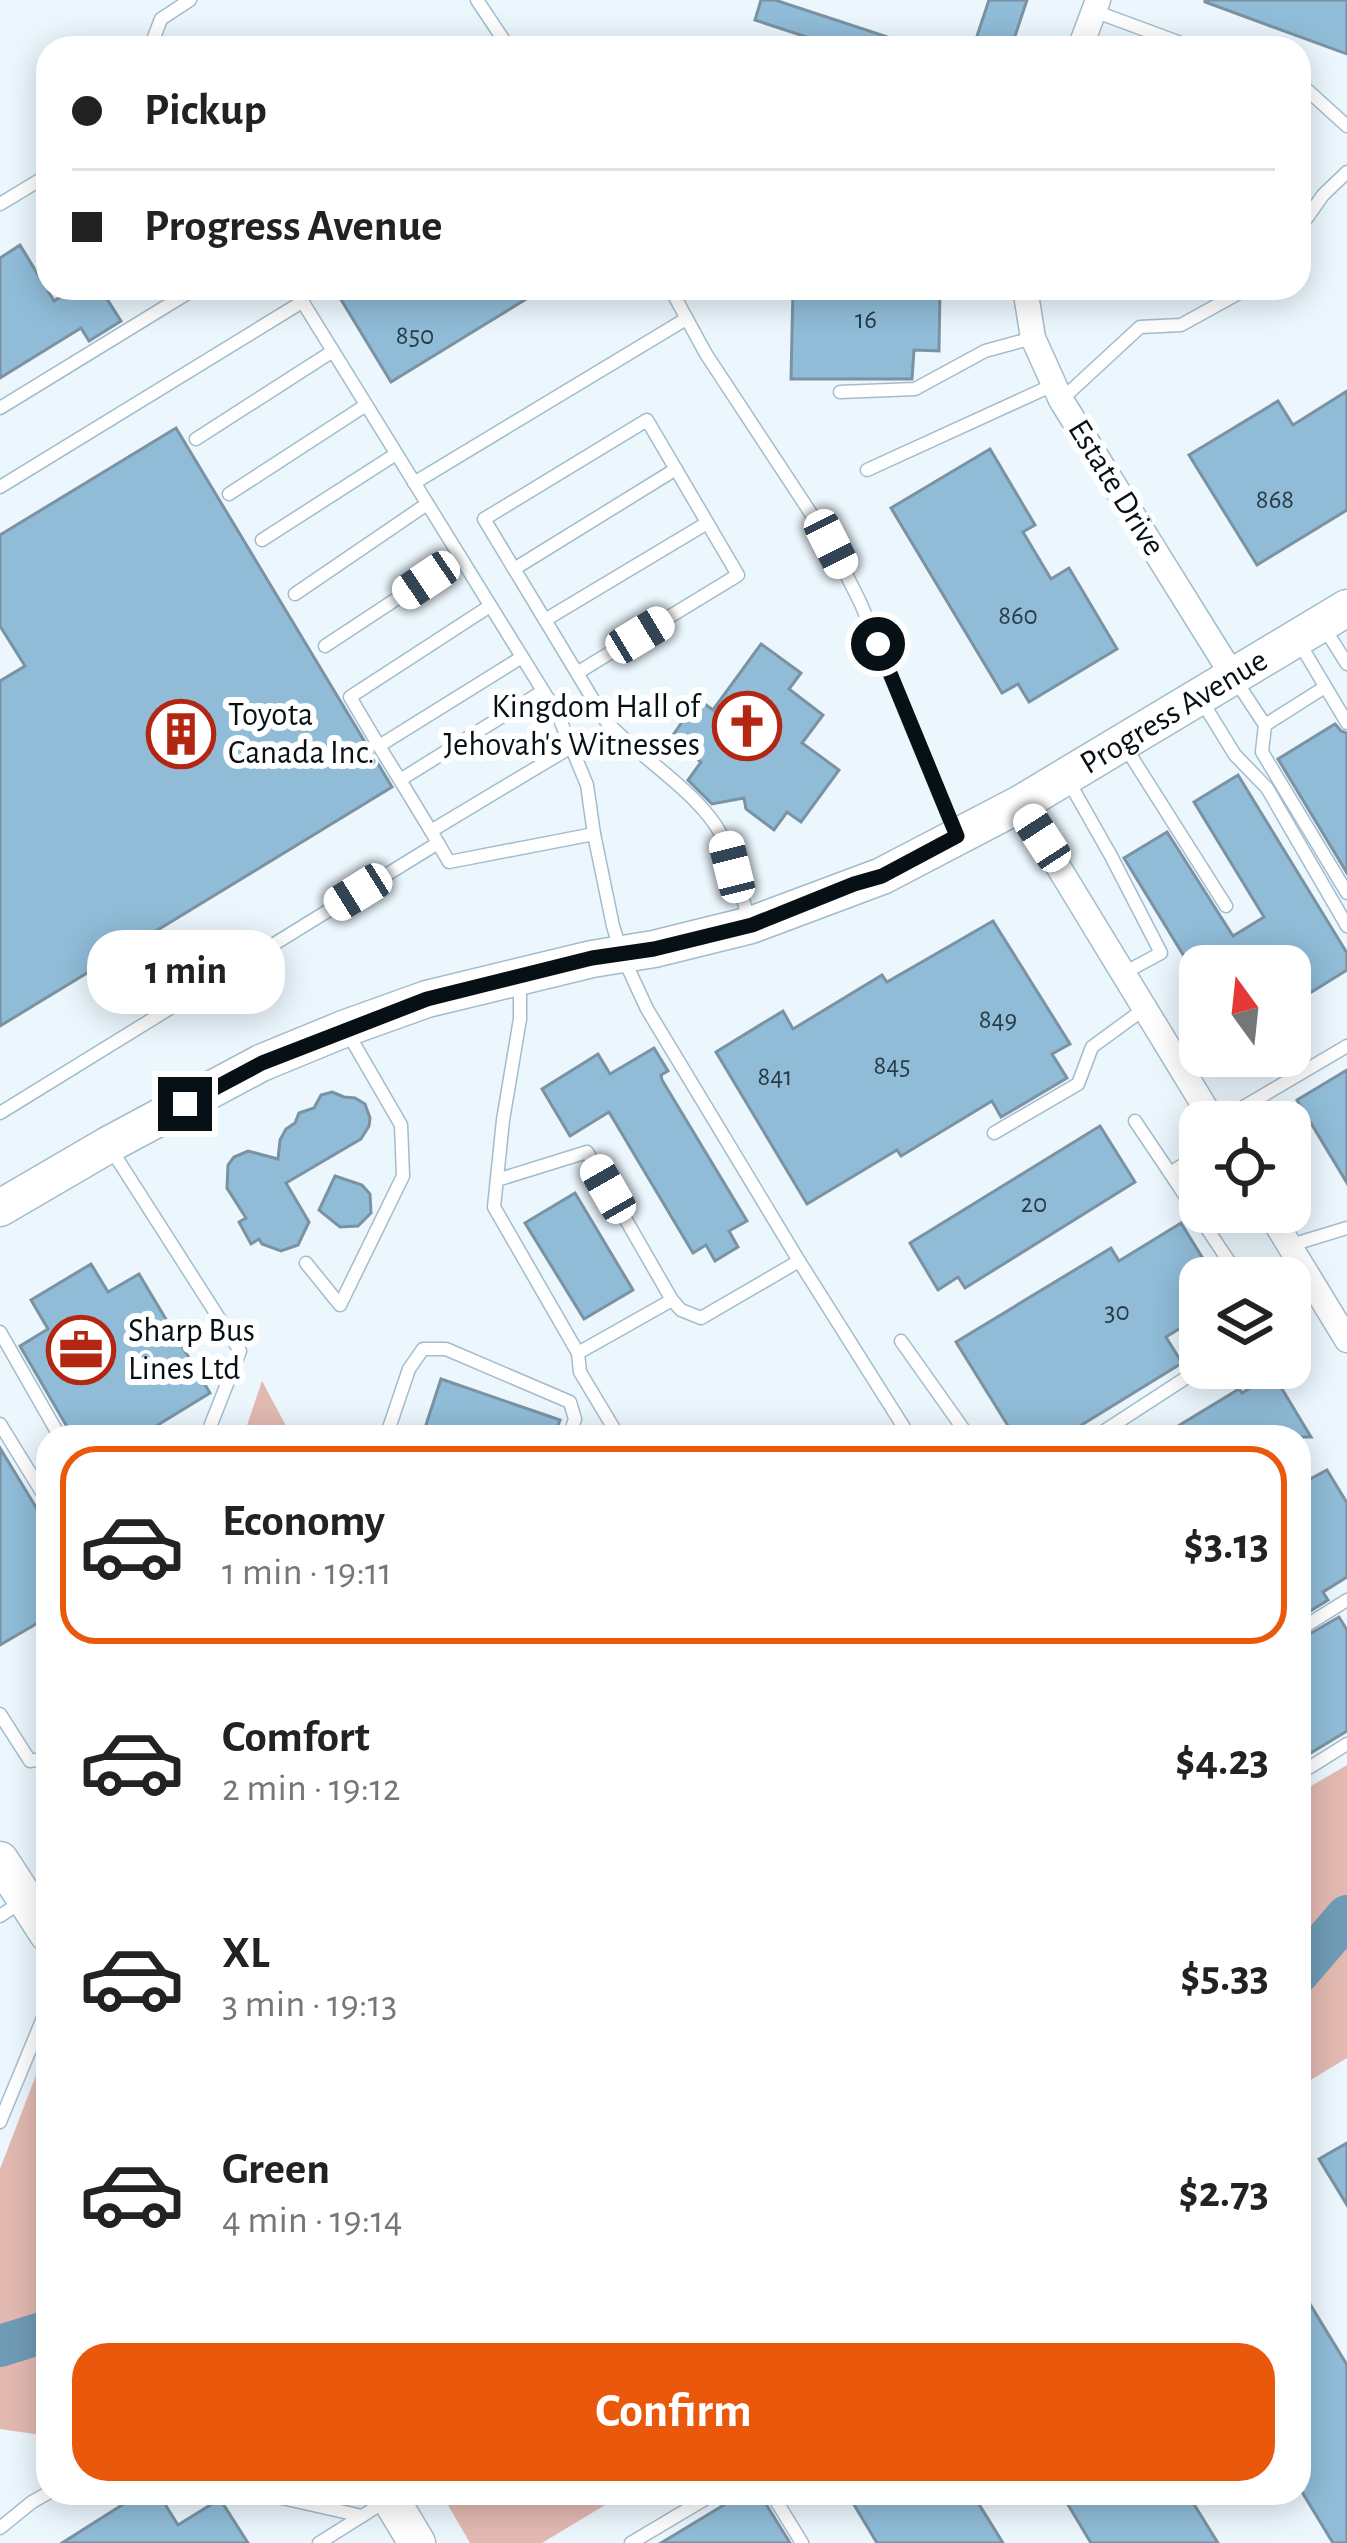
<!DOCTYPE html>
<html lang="en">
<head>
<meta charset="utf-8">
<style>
  :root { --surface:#fff; --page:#f6f6f6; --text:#222; --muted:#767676; --line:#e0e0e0; --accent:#ea580c }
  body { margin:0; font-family:"Alegreya Sans",sans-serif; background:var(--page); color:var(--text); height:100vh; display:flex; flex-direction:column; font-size:45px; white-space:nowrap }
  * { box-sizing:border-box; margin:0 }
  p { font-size:39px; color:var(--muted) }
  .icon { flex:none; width:66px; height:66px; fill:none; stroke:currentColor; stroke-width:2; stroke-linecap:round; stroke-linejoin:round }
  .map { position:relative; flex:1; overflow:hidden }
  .sheet { position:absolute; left:36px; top:1425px; width:1275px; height:1080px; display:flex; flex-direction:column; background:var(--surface); border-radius:36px; box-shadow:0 6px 30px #0003 }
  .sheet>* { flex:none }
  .guide { position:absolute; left:36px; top:36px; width:1275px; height:264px; border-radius:36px; box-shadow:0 6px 30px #0003; display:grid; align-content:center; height:264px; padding:0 36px; background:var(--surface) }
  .needle { width:78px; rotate:345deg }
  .controls { position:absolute; left:1179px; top:945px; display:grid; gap:24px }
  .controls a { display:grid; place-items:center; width:132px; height:132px; border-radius:24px; background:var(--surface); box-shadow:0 6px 30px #0003; font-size:60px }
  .end { position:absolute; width:54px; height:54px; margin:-27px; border:15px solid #071015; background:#fff; box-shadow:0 0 0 6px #fff }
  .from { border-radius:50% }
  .bubble { position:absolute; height:84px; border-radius:36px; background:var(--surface); box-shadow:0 6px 30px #0003; font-size:39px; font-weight:600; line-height:84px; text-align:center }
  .car { position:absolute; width:36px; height:72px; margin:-36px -18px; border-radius:15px; box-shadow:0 0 9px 3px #0007; background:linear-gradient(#fff 24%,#345 0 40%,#fff 0 76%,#345 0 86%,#fff 0) }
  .guide b { display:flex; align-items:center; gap:42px; height:114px; font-size:45px }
  .guide b+b { border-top:3px solid var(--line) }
  .guide i { width:30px; height:30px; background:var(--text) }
  ul { padding:21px 0 0; list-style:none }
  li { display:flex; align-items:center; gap:36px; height:198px; margin:0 24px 18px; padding:0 12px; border:6px solid transparent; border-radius:36px }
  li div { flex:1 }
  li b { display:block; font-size:45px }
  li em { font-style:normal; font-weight:600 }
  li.on { border-color:var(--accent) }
  li>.icon { width:108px; height:108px; stroke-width:1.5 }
  .button { display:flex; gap:24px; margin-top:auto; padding:24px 36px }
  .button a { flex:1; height:138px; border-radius:36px; background:var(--accent); color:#fff; font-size:48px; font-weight:600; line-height:138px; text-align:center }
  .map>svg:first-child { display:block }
</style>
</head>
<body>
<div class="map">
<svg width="1347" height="2543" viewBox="0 0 1347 2543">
  <rect width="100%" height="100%" fill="#ebf6fd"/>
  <!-- green -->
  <g fill="#e2b9b1">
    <path d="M 262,1381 L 292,1437 L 243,1437 Z"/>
    <path d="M 1347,1765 L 1347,2058 L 1299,2087 L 1299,1793 Z"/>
    <path d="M 48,2044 L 48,2436 L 0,2429 L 0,2169 Z"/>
    <path d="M 441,2493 L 625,2493 L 542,2543 L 470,2543 Z"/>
  </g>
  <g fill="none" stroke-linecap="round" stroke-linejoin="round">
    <!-- river -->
    <g stroke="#709bb6" stroke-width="42">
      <path d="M 1299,1972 L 1347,1916"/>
      <path d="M 0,2346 L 48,2331"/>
    </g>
  </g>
  <!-- building -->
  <g fill="#90bcd8" stroke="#7a92a2" stroke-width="3">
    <path d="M 761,0 L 775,0 L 909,44 L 909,48 L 840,48 L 755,20 Z"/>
    <path d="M 989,0 L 1027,0 L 1011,48 L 973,48 Z"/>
    <path d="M 1205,0 L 1347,0 L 1347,54 L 1205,2 Z"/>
    <path d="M 20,245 L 54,301 L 74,288 L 100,288 L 121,321 L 89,341 L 81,328 L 0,378 L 0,258 Z"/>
    <path d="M 334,288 L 544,288 L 391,382 Z"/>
    <path d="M 793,288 L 940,288 L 939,351 L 914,350 L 912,379 L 791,379 Z"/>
    <path d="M 1347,391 L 1347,510 L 1257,565 L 1189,455 L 1278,401 L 1293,425 Z"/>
    <path d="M 176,428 L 392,787 L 0,1026 L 0,681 L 25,666 L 0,626 L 0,535 Z"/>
    <path d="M 990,449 L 1035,525 L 1023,532 L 1051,579 L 1069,568 L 1117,649 L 1029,702 L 1018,684 L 1002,693 L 891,508 Z"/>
    <path d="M 761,644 L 801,673 L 789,689 L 823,715 L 802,743 L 839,770 L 801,822 L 787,812 L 774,830 L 746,809 L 744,798 L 712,804 L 688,780 L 701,762 L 671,738 L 698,699 L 713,710 Z"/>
    <path d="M 1335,724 L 1341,731 L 1347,733 L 1347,873 L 1278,759 Z"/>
    <path d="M 1238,775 L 1347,953 L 1347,970 L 1310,993 L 1294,966 L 1190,966 L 1124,858 L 1167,832 L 1233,936 L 1264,917 L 1194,802 Z"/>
    <path d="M 993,921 L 1070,1044 L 1052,1054 L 1067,1078 L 1001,1117 L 992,1101 L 901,1156 L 897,1150 L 807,1204 L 716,1052 L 783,1011 L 793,1029 L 882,975 L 887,982 Z"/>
    <path d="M 654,1048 L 668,1071 L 661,1075 L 662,1080 L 747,1221 L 729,1231 L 738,1247 L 715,1261 L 706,1245 L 693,1253 L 609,1112 L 570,1136 L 542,1089 L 598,1054 L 610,1074 Z"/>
    <path d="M 1347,1070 L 1347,1183 L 1297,1100 Z"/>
    <path d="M 332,1092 L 344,1097 L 355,1098 L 365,1104 L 370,1118 L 369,1126 L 361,1139 L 286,1183 L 309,1222 L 298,1245 L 281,1251 L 262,1244 L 259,1239 L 251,1244 L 239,1222 L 246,1218 L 227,1188 L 228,1165 L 234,1157 L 248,1151 L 278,1159 L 280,1140 L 286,1129 L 295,1123 L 299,1113 L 314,1108 L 321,1095 Z"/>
    <path d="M 1100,1126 L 1135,1182 L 965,1288 L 958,1277 L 938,1290 L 910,1243 Z"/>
    <path d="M 335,1176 L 362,1185 L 370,1194 L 371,1213 L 358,1226 L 340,1227 L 319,1210 Z"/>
    <path d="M 575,1193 L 633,1290 L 584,1319 L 525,1223 Z"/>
    <path d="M 1181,1223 L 1215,1278 L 1200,1278 L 1200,1316 L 1166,1337 L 1182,1363 L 1062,1437 L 1015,1437 L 956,1342 L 1111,1248 L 1119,1261 Z"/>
    <path d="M 91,1264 L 108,1292 L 139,1274 L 210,1393 L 138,1437 L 73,1437 L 20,1346 L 48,1329 L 31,1300 Z"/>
    <path d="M 1273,1374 L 1311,1437 L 1160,1437 L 1239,1389 L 1242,1393 Z"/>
    <path d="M 441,1379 L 560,1420 L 554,1437 L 422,1437 Z"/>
    <path d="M 0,1448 L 48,1527 L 48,1617 L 0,1645 Z"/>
    <path d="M 1327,1470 L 1347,1503 L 1347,1577 L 1323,1592 L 1328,1600 L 1299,1618 L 1299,1485 Z"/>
    <path d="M 1339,1617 L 1347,1630 L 1347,1731 L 1299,1760 L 1299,1640 Z"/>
    <path d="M 1347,2143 L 1347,2205 L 1319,2159 Z"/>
    <path d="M 1299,2286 L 1347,2365 L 1347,2543 L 1333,2543 L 1299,2487 Z"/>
    <path d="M 141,2493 L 158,2493 L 178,2525 L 220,2499 L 248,2543 L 62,2543 Z"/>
    <path d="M 847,2493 L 972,2493 L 1003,2543 L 877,2543 Z"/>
    <path d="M 1061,2493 L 1187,2493 L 1218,2543 L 1091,2543 Z"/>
    <path d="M 737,2497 L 766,2504 L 790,2543 L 661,2543 Z"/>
  </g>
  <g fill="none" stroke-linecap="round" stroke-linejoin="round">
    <!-- lane casing -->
    <g stroke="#a3bccd" stroke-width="15">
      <g id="lane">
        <path d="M 477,0 L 509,48"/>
        <path d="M 1094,11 L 1194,48"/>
        <path d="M 156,48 L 153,40 L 161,19 L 190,0"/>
        <path d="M 1299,86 L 1305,88 L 1347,126"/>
        <path d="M 0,204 L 48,175"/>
        <path d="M 1299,229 L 1323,195 L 1347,172"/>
        <path d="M 294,288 L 558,715 L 587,785 L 594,834 L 613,926 L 622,955 L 647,1009 L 799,1261 L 910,1437"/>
        <path d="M 670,288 L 706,354 L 831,544 L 861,604 L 955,832"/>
        <path d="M 840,392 L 915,389 L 985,351 L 1033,338"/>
        <path d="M 1061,400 L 1140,327 L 1181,325 L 1248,288"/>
        <path d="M 0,408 L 196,288"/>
        <path d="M 196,439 L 333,351"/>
        <path d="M 867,470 L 1053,385"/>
        <path d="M 414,483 L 686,319"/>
        <path d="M 0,487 L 302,302"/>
        <path d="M 229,494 L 366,405"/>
        <path d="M 262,540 L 396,454"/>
        <path d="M 514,569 L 676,469"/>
        <path d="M 295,594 L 427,504"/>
        <path d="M 545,620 L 707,523"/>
        <path d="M 1325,629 L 1347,664"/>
        <path d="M 1300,644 L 1347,723"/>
        <path d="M 325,646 L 460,557"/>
        <path d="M 577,673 L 738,575 L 647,420 L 484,519 L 606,721 C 640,758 700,793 722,836 C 735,860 739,892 749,918"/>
        <path d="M 1236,681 L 1265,725 L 1262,752 L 1347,893"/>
        <path d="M 1203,703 L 1235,755 L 1267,788 L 1347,926"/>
        <path d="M 1265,725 L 1325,687"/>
        <path d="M 1124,745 L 1226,906"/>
        <path d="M 379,746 L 350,697 L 490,606"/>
        <path d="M 571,747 L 431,831 L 449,862 L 594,834"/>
        <path d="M 400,780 L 379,746 L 522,657"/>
        <path d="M 1069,782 L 1111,856 L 1161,953 L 1124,973"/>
        <path d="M 431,831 L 400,780 L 543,691"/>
        <path d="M 0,1113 L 438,843"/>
        <path d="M 1135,1121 L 1170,1173"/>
        <path d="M 1218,1122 L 1347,1046"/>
        <path d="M 994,1133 L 1078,1084 L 1092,1047 L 1144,1009"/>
        <path d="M 109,1146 L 240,1351 L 206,1437"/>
        <path d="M 1200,1154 L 1170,1173 L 1240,1278"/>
        <path d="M 497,1180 L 587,1152 L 672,1300 L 578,1353 L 494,1207 L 503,1120 L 520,1019 L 520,982"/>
        <path d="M 1291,1245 L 1347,1228"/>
        <path d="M 306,1263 L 340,1305 L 403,1176 L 401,1125 L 346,1030"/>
        <path d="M 672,1300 L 681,1310 L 701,1318 L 799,1261"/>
        <path d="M 1290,1309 L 1317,1291"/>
        <path d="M 0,1332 L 60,1437"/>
        <path d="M 901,1341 L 969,1437"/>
        <path d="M 578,1353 L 580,1372 L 619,1437"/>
        <path d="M 0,1424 L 48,1502"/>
        <path d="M 386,1437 L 409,1369 L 423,1349 L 446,1349 L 570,1402 L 575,1419 L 569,1437"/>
        <path d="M 1095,1437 L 1201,1368"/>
        <path d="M 1299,1630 L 1347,1600"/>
        <path d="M 0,1714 L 30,1761 L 48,1758"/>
        <path d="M 1299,1774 L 1347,1744"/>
        <path d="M 0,1916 L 24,1900"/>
        <path d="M 0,2122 L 48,2006"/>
        <path d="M 260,2493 L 362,2516"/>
        <path d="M 768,2493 L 772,2494 L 802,2543"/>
        <path d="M 0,2528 L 32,2502 L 48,2493"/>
        <path d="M 319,2543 L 389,2499"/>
        <path d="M 631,2543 L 715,2493"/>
      </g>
    </g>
    <!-- street casing -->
    <g stroke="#a3bccd" stroke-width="27">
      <g id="street">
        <path d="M 1080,48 L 1098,0"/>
        <path d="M 1025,288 L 1033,338 L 1061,400 L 1233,676"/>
        <path d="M 1020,804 L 1214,1122"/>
        <path d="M 1269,1212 L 1347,1340"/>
      </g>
    </g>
    <!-- secondary casing -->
    <g stroke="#a3bccd" stroke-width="39">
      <g id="secondary">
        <path id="s1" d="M 0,1208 L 108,1145 L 261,1063 L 346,1028 L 427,999 L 592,959 L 654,949 L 751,925 L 882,876 L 1020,804 L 1347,608"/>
        <path d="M 0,1860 L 48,1934"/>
        <path d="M 387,2493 L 417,2543"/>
      </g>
    </g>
    <!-- lane -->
    <use href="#lane" stroke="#fff" stroke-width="12"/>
    <!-- street -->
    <use href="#street" stroke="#fff" stroke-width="24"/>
    <!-- secondary -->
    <use href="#secondary" stroke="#fff" stroke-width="36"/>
  </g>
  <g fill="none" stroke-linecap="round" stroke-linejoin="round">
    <!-- route -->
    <path stroke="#071015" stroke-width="15" d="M 185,1104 L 262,1063 L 427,999 L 592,958 L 654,949 L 752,925 L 854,884 L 882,876 L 957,836 L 878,644"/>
  </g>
  <!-- icons -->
  <defs>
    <g id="church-ring" transform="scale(3.45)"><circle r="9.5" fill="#fff" stroke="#b32611" stroke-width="1.5"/><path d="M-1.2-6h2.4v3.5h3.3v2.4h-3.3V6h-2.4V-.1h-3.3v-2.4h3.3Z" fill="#b32611"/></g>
    <g id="building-ring" transform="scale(3.45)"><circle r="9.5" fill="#fff" stroke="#b32611" stroke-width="1.5"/><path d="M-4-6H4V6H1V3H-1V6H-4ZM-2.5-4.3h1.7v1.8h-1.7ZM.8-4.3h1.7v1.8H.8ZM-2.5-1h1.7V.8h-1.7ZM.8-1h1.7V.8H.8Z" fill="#b32611"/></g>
    <g id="office-ring" transform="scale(3.45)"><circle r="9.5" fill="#fff" stroke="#b32611" stroke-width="1.5"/><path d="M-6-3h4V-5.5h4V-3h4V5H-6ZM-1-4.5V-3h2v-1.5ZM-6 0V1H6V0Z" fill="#b32611"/></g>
  </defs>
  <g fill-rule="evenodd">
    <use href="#church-ring" x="747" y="726"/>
    <use href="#building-ring" x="181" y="734"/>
    <use href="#office-ring" x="81" y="1350"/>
  </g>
  <g text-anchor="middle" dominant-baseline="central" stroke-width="12" stroke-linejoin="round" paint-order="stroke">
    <!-- number labels -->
    <g font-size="27" fill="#293b46">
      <text x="866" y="319">16</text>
      <text x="415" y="335">850</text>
      <text x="1275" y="499">868</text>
      <text x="1018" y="615">860</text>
      <text x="998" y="1019">849</text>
      <text x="892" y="1065">845</text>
      <text x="775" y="1076">841</text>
      <text x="1034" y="1203">20</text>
      <text x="1117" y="1311">30</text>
    </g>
    <!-- street labels -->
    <g font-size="33" fill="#071015" stroke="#fff">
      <text transform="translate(1116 488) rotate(58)">Estate Drive</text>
      <text stroke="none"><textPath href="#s1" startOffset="1284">Progress Avenue</textPath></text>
    </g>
    <!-- poi labels -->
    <g font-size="33" fill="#071015" stroke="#fff" text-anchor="start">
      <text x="700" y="707" text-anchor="end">Kingdom Hall of<tspan x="700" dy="38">Jehovah's Witnesses</tspan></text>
      <text x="228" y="715">Toyota<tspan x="228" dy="38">Canada Inc.</tspan></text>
      <text x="128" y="1331">Sharp Bus<tspan x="128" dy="38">Lines Ltd</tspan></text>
    </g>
  </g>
</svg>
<div class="controls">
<a><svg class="needle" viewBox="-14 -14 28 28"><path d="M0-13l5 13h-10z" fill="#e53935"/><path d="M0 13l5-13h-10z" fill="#767676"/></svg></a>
<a><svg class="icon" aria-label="locate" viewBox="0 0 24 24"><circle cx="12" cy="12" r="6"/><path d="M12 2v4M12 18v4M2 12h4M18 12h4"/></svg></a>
<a><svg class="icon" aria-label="layers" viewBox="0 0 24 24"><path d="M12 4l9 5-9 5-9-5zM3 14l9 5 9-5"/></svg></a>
</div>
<i class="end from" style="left:878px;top:644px"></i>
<i class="end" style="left:185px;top:1104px"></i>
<div class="bubble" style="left:87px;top:930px;width:198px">1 min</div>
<i class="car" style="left:831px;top:544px;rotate:153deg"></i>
<i class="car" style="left:426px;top:580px;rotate:236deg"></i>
<i class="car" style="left:640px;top:635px;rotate:59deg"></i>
<i class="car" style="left:1042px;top:838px;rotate:327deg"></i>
<i class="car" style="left:732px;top:867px;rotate:346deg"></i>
<i class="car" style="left:358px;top:892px;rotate:238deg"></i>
<i class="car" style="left:608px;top:1189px;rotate:330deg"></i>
<div class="guide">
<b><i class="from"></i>Pickup</b>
<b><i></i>Progress Avenue</b>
</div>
<section class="sheet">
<ul>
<li class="on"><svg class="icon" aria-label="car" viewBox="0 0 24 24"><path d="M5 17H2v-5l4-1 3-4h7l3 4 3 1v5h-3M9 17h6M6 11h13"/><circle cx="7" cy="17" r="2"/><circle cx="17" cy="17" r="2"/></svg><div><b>Economy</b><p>1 min · 19:11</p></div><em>$3.13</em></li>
<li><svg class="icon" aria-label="car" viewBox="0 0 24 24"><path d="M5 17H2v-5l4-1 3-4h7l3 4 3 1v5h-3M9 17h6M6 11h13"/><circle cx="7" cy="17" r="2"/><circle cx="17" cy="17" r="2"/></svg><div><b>Comfort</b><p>2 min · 19:12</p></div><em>$4.23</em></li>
<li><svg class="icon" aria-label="car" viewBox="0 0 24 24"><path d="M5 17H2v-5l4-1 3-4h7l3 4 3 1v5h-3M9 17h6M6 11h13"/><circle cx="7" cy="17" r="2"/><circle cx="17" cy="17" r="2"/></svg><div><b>XL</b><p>3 min · 19:13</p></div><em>$5.33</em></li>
<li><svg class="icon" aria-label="car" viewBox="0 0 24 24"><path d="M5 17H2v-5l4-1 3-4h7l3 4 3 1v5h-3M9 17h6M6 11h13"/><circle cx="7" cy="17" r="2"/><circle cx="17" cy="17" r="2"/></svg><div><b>Green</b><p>4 min · 19:14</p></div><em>$2.73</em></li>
</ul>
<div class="button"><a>Confirm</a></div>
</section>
</div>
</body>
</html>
